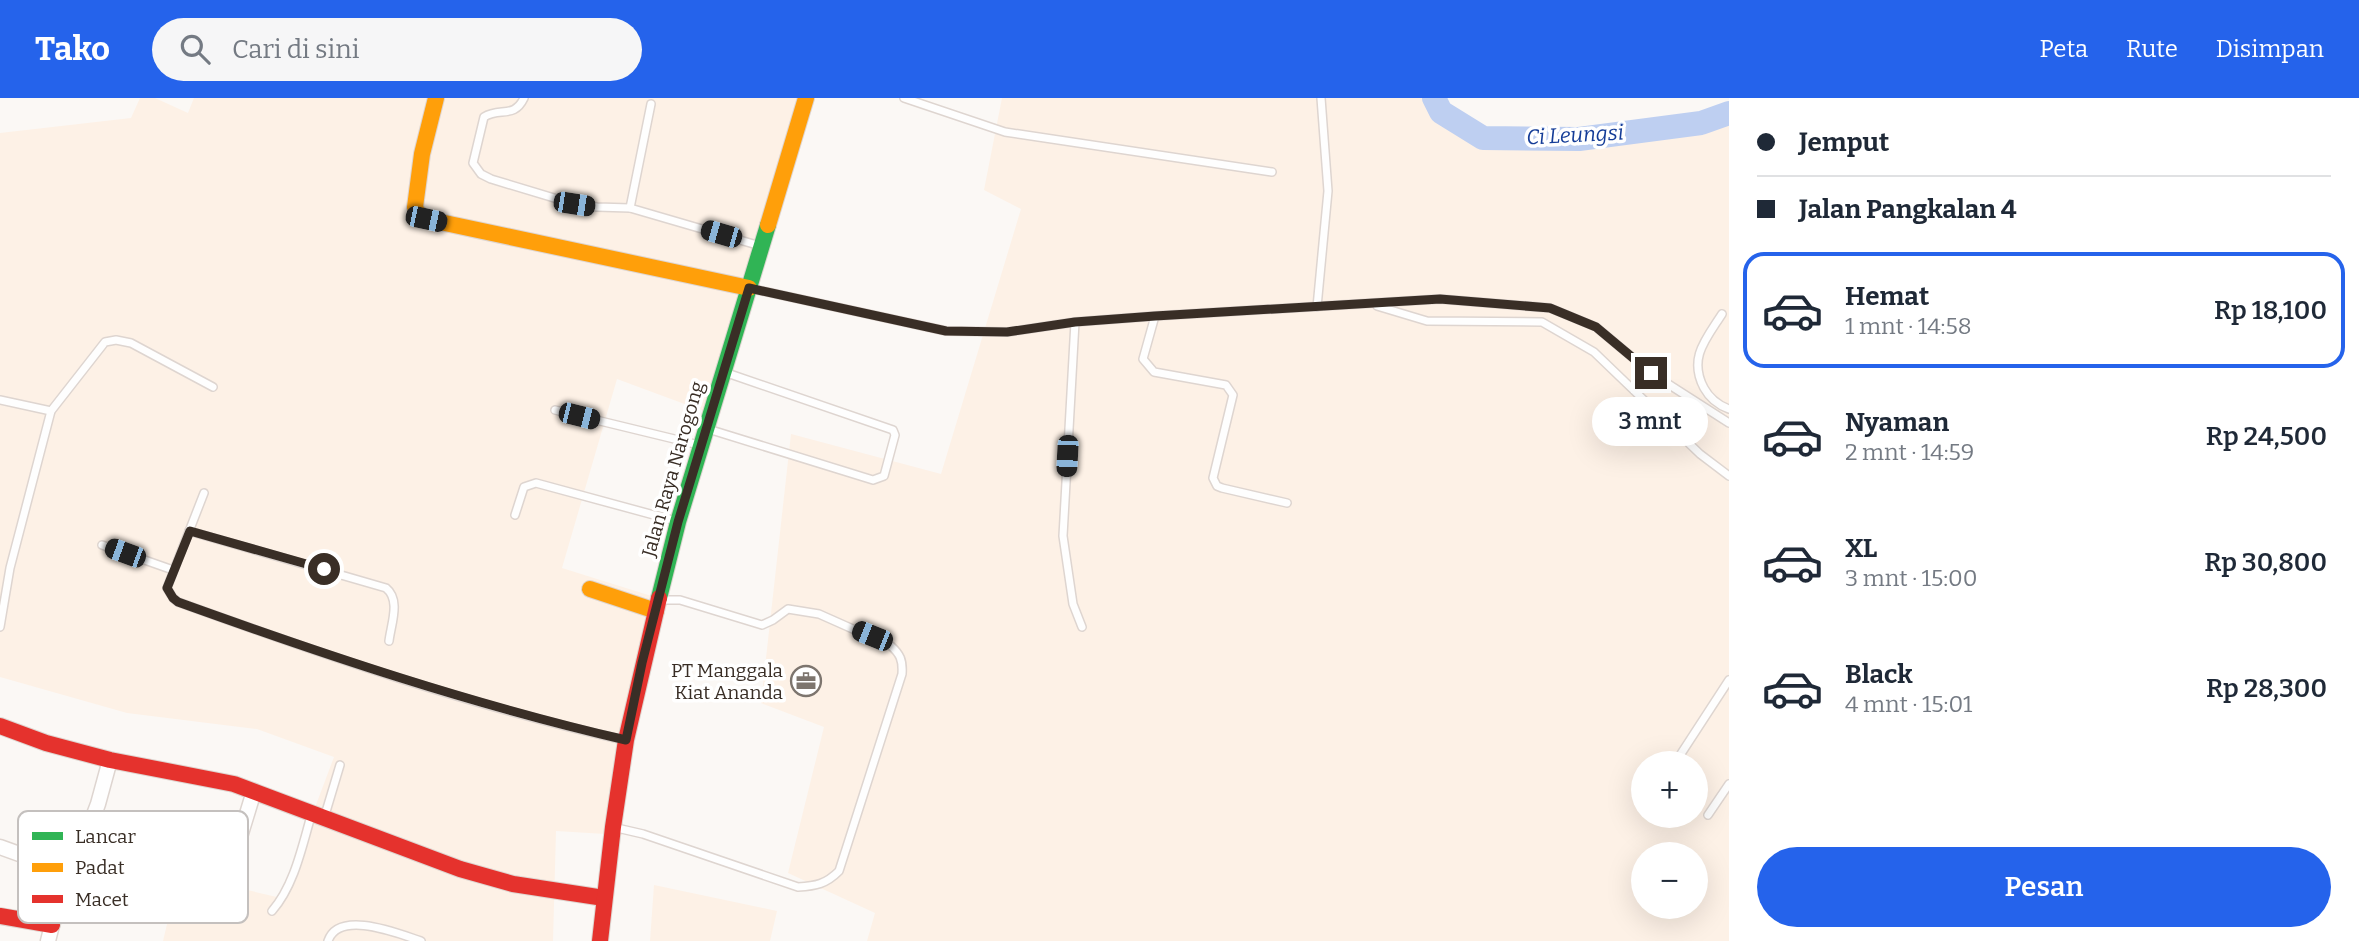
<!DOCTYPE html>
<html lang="id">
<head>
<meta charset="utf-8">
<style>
  :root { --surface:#fff; --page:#f6f6f7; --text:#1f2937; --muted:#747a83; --line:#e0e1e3; --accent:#2563eb }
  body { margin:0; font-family:Bitter,serif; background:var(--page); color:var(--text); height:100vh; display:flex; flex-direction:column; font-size:26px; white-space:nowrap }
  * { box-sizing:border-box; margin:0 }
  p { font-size:23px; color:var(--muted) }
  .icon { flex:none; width:38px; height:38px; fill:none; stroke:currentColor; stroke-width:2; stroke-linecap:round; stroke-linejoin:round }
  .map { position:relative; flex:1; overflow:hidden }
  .panel { display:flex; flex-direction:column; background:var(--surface); width:630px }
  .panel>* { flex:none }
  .top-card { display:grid; align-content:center; height:154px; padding:0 28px; background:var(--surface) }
  .tools { position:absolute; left:1631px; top:653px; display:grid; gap:14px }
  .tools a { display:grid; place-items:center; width:77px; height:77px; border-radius:50%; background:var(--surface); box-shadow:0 7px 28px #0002; font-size:35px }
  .end { position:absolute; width:32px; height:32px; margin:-16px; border:9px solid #392e26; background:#fff; box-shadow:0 0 0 4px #fff }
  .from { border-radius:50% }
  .bubble { position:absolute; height:49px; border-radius:24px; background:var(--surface); box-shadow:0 7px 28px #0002; font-size:23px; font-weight:600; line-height:49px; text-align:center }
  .car { position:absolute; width:21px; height:42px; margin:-21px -10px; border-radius:9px; box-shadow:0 0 5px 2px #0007; background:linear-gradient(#222 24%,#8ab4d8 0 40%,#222 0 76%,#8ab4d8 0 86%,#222 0) }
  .top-card b { display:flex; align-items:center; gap:24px; height:66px; font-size:26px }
  .top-card b+b { border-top:2px solid var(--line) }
  .top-card i { width:18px; height:18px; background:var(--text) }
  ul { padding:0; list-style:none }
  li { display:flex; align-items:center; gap:21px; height:116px; margin:0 14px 10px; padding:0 14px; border:4px solid transparent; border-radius:21px }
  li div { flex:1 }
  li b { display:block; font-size:26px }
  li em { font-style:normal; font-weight:600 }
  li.on { border-color:var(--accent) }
  li>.icon { width:63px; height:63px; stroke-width:1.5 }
  .action { display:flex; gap:14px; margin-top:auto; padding:14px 28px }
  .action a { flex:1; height:80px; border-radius:42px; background:var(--accent); color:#fff; font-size:28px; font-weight:600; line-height:80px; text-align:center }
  header { display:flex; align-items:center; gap:42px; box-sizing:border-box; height:98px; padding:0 35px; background:var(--accent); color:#fff }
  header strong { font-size:33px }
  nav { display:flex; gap:38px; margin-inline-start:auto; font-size:24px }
  .search { width:490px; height:63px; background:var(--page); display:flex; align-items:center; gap:18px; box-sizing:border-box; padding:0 24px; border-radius:38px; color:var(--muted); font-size:26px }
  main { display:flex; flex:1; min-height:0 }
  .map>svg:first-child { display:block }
</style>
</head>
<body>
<header>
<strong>Tako</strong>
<div class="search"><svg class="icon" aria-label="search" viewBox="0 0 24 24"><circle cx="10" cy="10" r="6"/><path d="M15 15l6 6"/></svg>Cari di sini</div>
<nav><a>Peta</a><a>Rute</a><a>Disimpan</a></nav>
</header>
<main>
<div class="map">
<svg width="1729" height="843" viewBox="0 0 1729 843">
  <rect width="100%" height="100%" fill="#fbf8f5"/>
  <!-- industrial -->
  <g fill="#fdf1e6" fill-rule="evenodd">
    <path d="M 140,0 L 155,0 L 188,15 L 194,0 L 804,0 L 717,318 L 617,281 L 562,470 L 661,501 L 633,587 L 622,737 L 556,733 L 553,843 L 163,843 L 179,776 L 281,800 L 334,659 L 257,631 L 127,615 L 0,579 L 0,35 L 131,20 Z"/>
    <path d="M 1002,0 L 1434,0 L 1441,14 L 1483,40 L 1579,41 L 1701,25 L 1729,15 L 1729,843 L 867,843 L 875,815 L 788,775 L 824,629 L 761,605 L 791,336 L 941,376 L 1021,111 L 984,92 ZM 1643,665 L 1696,665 L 1696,718 L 1643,718 ZM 1643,756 L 1696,756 L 1696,808 L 1643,808 Z"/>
    <path d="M 654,787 L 777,813 L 770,843 L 650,843 Z"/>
  </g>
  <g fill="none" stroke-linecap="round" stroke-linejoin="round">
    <!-- river -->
    <path stroke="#becff1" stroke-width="24" d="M 1434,0 L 1441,14 L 1483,40 L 1579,41 L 1701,25 L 1729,15"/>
    <!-- lane casing -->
    <g stroke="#ded5d0" stroke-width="10">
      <g id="lane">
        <path d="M 524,0 C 514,21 500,9 484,19 L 473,65 L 481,76 L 491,81 L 574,106 L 597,109 L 630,110"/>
        <path d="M 904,0 L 1005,34 L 1272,74"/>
        <path d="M 651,6 L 630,110 L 757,147"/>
        <path d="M 753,191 L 946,233 L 1008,234 L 1075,224 L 1155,218 L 1440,201 L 1550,210 L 1596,229 L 1651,275 L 1729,325"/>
        <path d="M 1377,208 L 1427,223 L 1542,224 L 1594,254 L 1700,356 L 1729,378"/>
        <path d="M 1317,209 L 1328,93 L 1321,0"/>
        <path d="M 1722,216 C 1706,241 1688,260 1704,290 C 1710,301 1718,307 1729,311"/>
        <path d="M 1155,218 L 1143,261 L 1154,274 L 1226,287 L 1233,297 L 1213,380 L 1217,388 L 1222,390 L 1287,405"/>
        <path d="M 1075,224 L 1063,438 L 1073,506 L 1082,529"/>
        <path d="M 0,302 L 51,313"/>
        <path d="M 555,312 L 699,347"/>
        <path d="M 708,331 L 873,382 L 884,378 L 895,337 L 893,332 L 727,275"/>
        <path d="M 204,395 L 167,490 L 173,500 L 178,504 C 324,557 472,608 624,642"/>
        <path d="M 515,417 L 524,389 L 536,385 L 676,423"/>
        <path d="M 189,433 L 386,490 C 401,502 391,526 389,543"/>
        <path d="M 102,447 L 173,472"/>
        <path d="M 0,529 L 10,470 L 51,313 L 105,244 L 116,242 L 131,245 L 213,289"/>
        <path d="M 1675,665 L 1729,582"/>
        <path d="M 325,717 L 340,667"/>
        <path d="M 1708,717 L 1729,686"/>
        <path d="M 617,730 L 643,736 L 798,789 C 816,788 826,786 839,773 L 902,576 C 903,562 900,556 891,548 L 819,516 L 788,511 L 773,522 L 762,527 L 680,502 L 663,502"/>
        <path d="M 272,813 C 294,788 302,749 311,718"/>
        <path d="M 328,843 C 339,811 399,836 421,843"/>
      </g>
    </g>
    <!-- street casing -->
    <g stroke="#ded5d0" stroke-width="17">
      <g id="street">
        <path d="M 0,749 L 72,775"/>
        <path d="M 185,758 C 202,760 224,767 236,752 L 254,693"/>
        <path d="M 48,843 L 52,827 L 98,706 L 110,662"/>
      </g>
    </g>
    <!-- fast casing -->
    <g stroke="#ded5d0" stroke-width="18">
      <path id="fast" d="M 659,500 L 678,424 L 768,127"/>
    </g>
    <!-- slow casing -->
    <g stroke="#ded5d0" stroke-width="18">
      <g id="slow">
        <path d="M 436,0 L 422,56 L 415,109 L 417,114 L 426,121 L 749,190"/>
        <path d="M 768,127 L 806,0"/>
        <path d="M 590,491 L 656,513"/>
      </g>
    </g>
    <!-- jam casing -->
    <g stroke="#ded5d0" stroke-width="18">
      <g id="jam">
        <path d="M 0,628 L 46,645 L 110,662 L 234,686 L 460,771 L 513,786 L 604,800"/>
        <path d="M 0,818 L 52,827"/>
        <path d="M 600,843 L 613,729 L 626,642 L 659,500"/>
      </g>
    </g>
    <!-- lane -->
    <use href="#lane" stroke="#fefefe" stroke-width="7"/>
    <!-- street -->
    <use href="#street" stroke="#fefefe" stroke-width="14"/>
    <!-- fast -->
    <use href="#fast" stroke="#30b455" stroke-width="16"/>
    <!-- slow -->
    <use href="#slow" stroke="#ff9f0a" stroke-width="16"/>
    <!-- jam -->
    <use href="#jam" stroke="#e5322d" stroke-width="16"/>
  </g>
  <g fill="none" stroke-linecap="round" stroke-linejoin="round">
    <!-- route -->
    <path stroke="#392e26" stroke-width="9" d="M 324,471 L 190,433 L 167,490 L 173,500 L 178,504 C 325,557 474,607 626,642 L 642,565 L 678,424 L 749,190 L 946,233 L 1007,234 L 1075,224 L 1155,218 L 1440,201 L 1550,210 L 1596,229 L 1651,275"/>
  </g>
  <!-- icons -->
  <defs>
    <g id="office-ring" transform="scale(1.575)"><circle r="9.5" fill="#fff" stroke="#7d756e" stroke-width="1.5"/><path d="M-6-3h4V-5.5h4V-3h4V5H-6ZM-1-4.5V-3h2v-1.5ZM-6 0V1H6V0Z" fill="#7d756e"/></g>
  </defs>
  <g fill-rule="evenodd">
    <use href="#office-ring" x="806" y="583"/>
  </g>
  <g text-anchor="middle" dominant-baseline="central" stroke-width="7" stroke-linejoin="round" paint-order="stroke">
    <!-- street labels -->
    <g font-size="19" fill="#392e26" stroke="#fff">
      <text transform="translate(673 371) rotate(-74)">Jalan Raya Narogong</text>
    </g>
    <!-- poi labels -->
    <g font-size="19" fill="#392e26" stroke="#fff" text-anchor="end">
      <text x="783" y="572">PT Manggala<tspan x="783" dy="22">Kiat Ananda</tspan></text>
    </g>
    <!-- water labels -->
    <g font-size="21" font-style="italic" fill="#143c97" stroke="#fff">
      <text transform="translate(1575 37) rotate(-3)">Ci Leungsi</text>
    </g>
  </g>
  <!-- legend -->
  <rect x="18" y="713" width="230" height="112" rx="10" fill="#fff" stroke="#c4c0be" stroke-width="2"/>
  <rect x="32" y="734" width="31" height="8" fill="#30b455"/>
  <rect x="32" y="765" width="31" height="9" fill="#ff9f0a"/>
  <rect x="32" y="797" width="31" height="8" fill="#e5322d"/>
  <g font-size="19" fill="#392e26">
    <text x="75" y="745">Lancar</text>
    <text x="75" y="776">Padat</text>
    <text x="75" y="808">Macet</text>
  </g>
</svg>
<div class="tools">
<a>+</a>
<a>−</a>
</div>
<i class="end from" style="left:324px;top:471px"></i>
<i class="end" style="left:1651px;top:275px"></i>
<div class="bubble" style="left:1592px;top:299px;width:116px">3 mnt</div>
<i class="car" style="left:574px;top:106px;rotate:99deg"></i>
<i class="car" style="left:426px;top:121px;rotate:102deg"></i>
<i class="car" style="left:721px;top:136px;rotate:286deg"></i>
<i class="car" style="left:579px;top:318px;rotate:104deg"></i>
<i class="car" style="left:1067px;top:358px;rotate:183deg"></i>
<i class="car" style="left:125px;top:455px;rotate:290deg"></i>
<i class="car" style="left:872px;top:538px;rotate:292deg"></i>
</div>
<section class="panel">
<div class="top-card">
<b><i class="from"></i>Jemput</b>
<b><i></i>Jalan Pangkalan 4</b>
</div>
<ul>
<li class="on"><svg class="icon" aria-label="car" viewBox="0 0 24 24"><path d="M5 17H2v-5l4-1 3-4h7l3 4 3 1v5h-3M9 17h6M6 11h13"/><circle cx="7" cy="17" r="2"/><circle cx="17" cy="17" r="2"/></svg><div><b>Hemat</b><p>1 mnt · 14:58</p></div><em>Rp 18,100</em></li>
<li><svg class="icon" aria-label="car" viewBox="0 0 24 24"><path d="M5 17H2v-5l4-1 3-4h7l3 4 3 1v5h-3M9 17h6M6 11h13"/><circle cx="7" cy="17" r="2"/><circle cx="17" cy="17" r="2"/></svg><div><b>Nyaman</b><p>2 mnt · 14:59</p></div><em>Rp 24,500</em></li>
<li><svg class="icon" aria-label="car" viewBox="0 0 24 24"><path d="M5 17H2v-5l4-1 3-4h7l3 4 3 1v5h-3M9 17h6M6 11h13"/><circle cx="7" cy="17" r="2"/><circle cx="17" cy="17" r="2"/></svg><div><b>XL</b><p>3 mnt · 15:00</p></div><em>Rp 30,800</em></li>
<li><svg class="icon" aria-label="car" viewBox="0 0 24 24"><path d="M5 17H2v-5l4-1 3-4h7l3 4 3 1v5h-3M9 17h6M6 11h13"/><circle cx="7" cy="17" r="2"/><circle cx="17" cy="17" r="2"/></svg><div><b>Black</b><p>4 mnt · 15:01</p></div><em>Rp 28,300</em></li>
</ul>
<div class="action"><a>Pesan</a></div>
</section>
</main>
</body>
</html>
